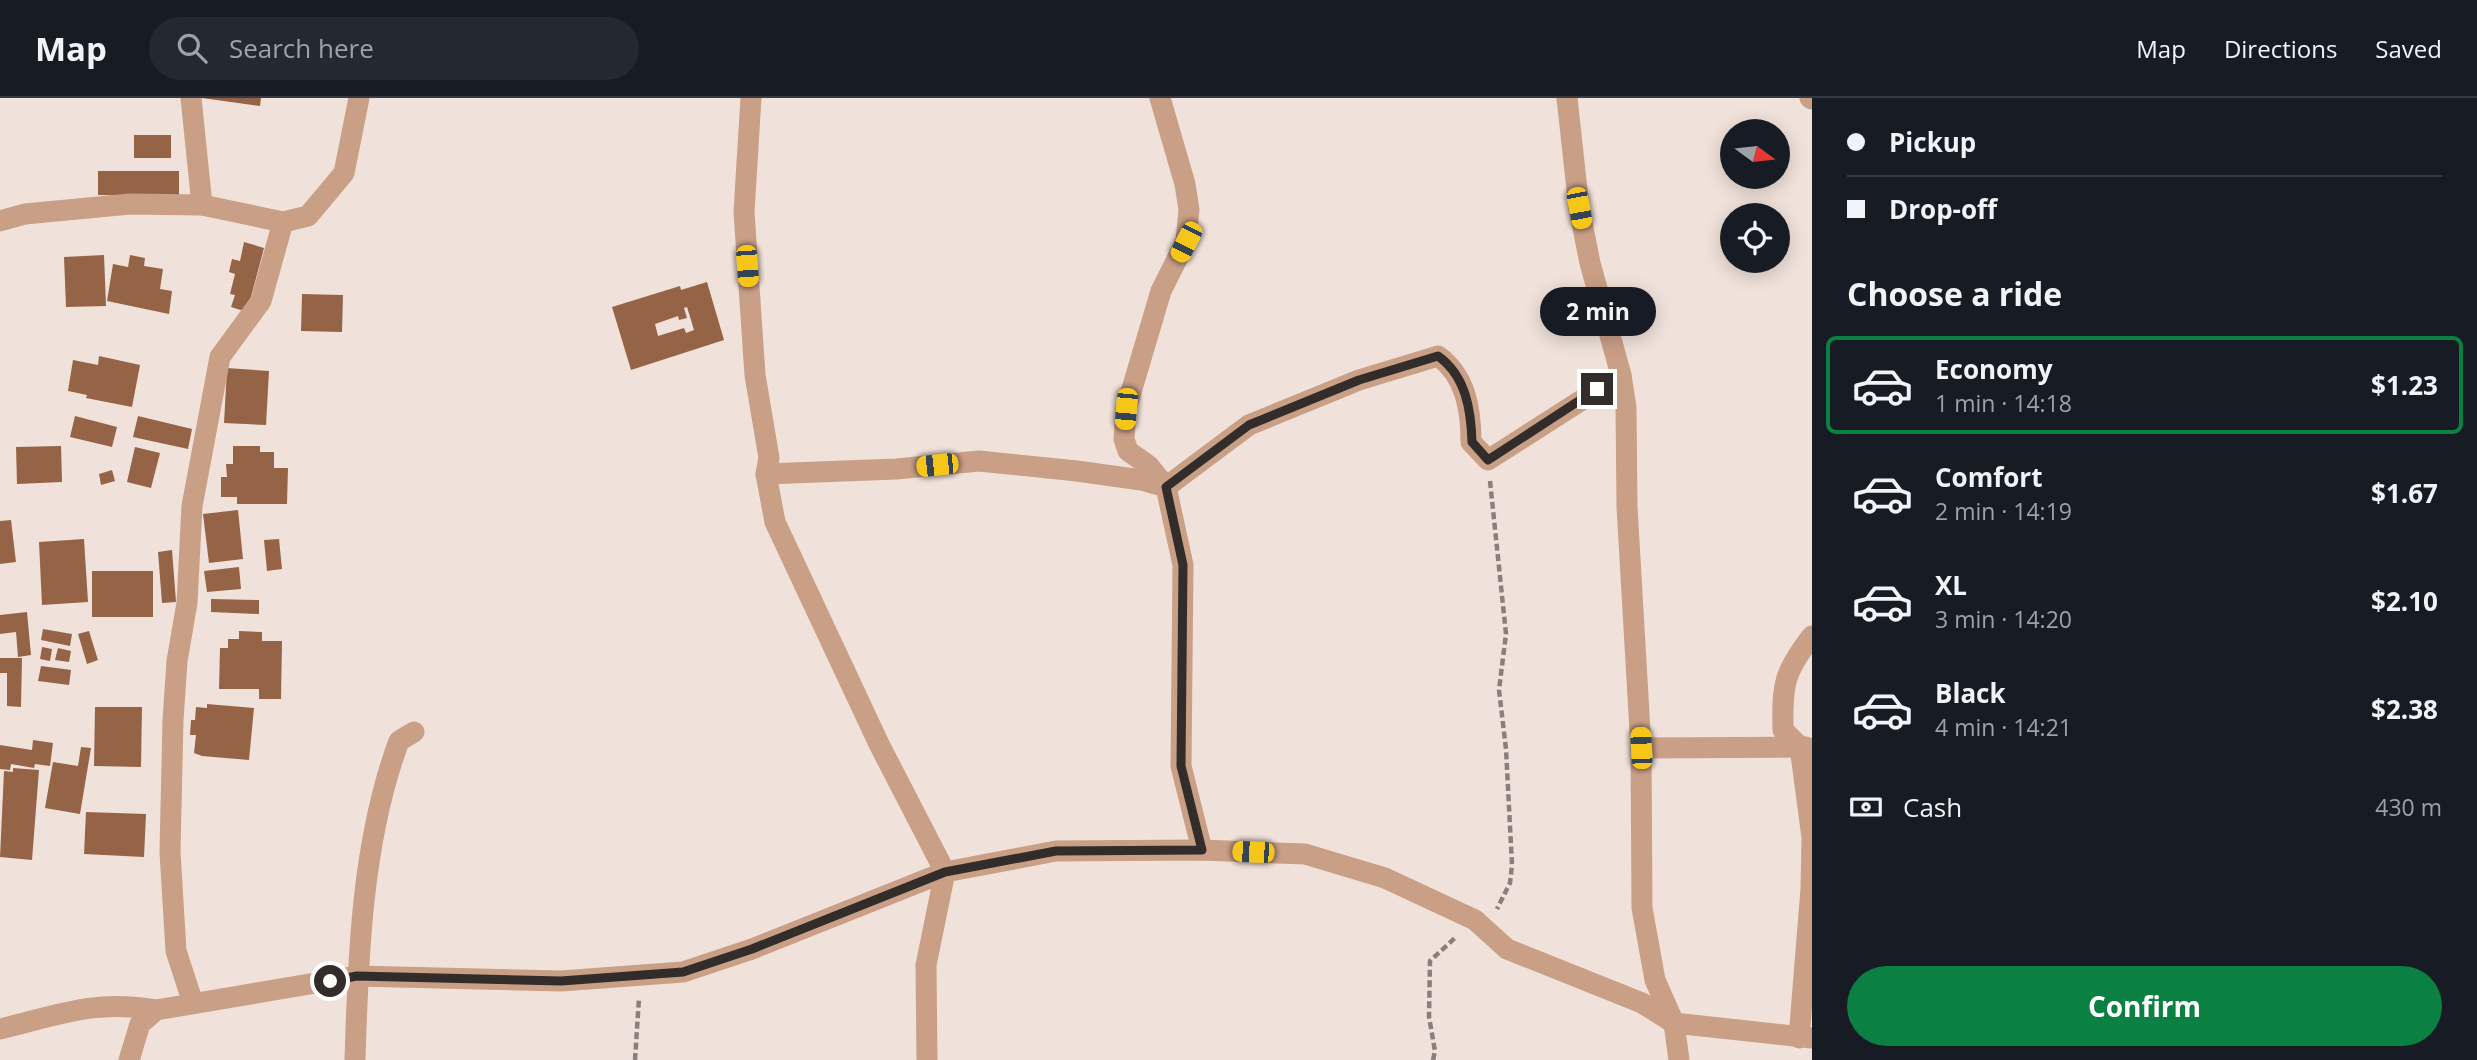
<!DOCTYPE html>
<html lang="en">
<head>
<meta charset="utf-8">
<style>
  :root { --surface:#171b24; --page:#242831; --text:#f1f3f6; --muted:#9ea1a6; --line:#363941; --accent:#0b8043 }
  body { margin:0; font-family:"Open Sans",sans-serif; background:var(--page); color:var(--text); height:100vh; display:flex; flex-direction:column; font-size:26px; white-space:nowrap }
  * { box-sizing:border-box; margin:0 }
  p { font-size:23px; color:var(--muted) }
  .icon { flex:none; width:38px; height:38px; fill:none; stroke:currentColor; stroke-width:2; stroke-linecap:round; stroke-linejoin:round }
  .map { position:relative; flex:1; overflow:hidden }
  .panel { display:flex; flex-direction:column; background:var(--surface); width:665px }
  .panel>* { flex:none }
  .banner { display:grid; align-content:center; height:154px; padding:0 35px; background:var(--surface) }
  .needle { width:46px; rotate:105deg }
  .fabs { position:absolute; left:1720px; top:21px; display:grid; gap:14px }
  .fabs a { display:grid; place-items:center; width:70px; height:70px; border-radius:50%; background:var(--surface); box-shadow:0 4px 18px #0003; font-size:35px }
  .end { position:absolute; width:32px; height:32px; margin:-16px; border:9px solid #322d2a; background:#fff; box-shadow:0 0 0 4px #fff }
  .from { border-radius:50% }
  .bubble { position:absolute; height:49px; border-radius:24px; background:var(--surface); box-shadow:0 4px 18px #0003; font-size:23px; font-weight:700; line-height:49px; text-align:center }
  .car { position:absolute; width:21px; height:42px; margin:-21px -10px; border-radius:9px; box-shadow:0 0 5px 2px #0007; background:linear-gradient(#f5c518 24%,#345 0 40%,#f5c518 0 76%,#345 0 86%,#f5c518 0) }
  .banner b { display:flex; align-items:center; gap:24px; height:66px; font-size:26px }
  .banner b+b { border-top:2px solid var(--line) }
  .banner i { width:18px; height:18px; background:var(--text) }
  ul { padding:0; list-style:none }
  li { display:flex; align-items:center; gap:21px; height:98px; margin:0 14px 10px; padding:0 21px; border:4px solid transparent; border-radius:10px }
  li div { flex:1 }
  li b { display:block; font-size:26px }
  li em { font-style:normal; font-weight:700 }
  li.active { border-color:var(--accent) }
  li>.icon { width:63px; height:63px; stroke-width:1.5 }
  h2 { padding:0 35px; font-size:32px; line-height:84px }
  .pay { display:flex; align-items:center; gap:18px; height:77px; padding:0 35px; font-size:26px }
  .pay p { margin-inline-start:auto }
  .primary-button { display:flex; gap:14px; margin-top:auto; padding:14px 35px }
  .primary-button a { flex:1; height:80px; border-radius:42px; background:var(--accent); color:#fff; font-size:28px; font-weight:700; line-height:80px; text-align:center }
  header { display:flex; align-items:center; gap:42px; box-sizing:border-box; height:98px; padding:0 35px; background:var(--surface); border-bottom:2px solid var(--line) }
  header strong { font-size:33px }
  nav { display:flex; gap:38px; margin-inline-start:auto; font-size:24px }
  .search { width:490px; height:63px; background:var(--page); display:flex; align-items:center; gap:18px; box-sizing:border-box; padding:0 24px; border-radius:38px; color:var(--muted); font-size:26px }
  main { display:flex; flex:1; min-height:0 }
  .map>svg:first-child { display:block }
</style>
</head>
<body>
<header>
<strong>Map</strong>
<div class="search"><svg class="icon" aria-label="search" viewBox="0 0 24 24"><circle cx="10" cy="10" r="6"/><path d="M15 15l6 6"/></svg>Search here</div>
<nav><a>Map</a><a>Directions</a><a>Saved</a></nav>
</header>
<main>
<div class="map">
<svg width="1812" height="962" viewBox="0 0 1812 962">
  <rect width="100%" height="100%" fill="#f0e2da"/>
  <!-- building -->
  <g fill="#956447" fill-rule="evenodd">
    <path d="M 202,0 L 261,0 L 260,8 Z"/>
    <rect x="134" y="37" width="37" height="23"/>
    <path d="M 98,73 L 179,73 L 179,98 L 98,97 Z"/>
    <path d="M 244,144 L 264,150 L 247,214 L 231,209 L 235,197 L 230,196 L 235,176 L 229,174 L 232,161 L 240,163 Z"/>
    <path d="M 104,157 L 106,208 L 66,209 L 64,159 Z"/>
    <path d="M 130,157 L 145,160 L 144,168 L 163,171 L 160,191 L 172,193 L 169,216 L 107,203 L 113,166 L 128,169 Z"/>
    <path d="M 707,184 L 724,242 L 631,272 L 612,209 L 680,188 L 681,192 ZM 687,209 L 694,232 L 686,235 L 684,230 L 658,238 L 655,226 L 678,218 L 679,222 L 687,220 L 684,210 Z"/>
    <path d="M 302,196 L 343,197 L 342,234 L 301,233 Z"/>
    <path d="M 99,258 L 140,267 L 132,309 L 86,300 L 87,297 L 68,293 L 73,262 L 98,267 Z"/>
    <path d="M 227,270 L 269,273 L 266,327 L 224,325 Z"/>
    <path d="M 75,318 L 117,329 L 112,349 L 70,339 Z"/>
    <path d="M 138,318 L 192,331 L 188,351 L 133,339 Z"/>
    <path d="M 61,348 L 62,384 L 17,386 L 16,349 Z"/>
    <path d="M 233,348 L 260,348 L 260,354 L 274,354 L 274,370 L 288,370 L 287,406 L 237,406 L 237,399 L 221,399 L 221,379 L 227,379 L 226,366 L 233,366 Z"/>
    <path d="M 135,349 L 160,355 L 151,390 L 127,384 Z"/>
    <path d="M 112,372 L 115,383 L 101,387 L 99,376 Z"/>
    <path d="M 238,412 L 243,461 L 209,465 L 203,416 Z"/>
    <path d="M 11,422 L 16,464 L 0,466 L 0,423 Z"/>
    <path d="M 84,441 L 88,504 L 42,507 L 39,444 Z"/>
    <path d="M 279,441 L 282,471 L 267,473 L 264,442 Z"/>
    <path d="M 172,452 L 176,504 L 162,505 L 158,454 Z"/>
    <path d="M 239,469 L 241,491 L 207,494 L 204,473 Z"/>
    <rect x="92" y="473" width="61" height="46"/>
    <path d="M 211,501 L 259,502 L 259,516 L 211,514 Z"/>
    <path d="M 27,514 L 31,557 L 18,559 L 16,534 L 0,536 L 0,517 Z"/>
    <path d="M 43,531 L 72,536 L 70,548 L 41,542 Z"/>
    <path d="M 89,533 L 98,562 L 87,566 L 78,536 Z"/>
    <path d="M 239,533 L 262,534 L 262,543 L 282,543 L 281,601 L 259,601 L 259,591 L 219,591 L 220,550 L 228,550 L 228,541 L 239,541 Z"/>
    <path d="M 42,549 L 52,551 L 50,563 L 40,561 Z"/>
    <path d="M 58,550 L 71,553 L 69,564 L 55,562 Z"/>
    <path d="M 0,560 L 22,560 L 21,609 L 7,608 L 7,575 L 0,575 Z"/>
    <path d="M 41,568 L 71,572 L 69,587 L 38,583 Z"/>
    <path d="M 207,606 L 254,610 L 249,662 L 202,658 L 194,655 L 196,637 L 190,637 L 191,622 L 195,622 L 196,609 L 207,610 Z"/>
    <path d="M 95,609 L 142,609 L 141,669 L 94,668 Z"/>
    <path d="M 33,642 L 53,645 L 50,668 L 35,666 L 34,670 L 11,666 L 10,672 L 0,671 L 0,647 L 32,652 Z"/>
    <path d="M 81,649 L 91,650 L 80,716 L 45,710 L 53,664 L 78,668 Z"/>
    <path d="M 13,670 L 39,672 L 32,762 L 0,759 L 4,673 L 13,674 Z"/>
    <path d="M 86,714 L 146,716 L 144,759 L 84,756 Z"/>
  </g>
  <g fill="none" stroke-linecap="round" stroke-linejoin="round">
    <!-- path -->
    <g stroke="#8a807b" stroke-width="4.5" stroke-dasharray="7 3.5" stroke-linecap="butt">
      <path d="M 1490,383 L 1506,536 L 1499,592 L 1506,651 L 1512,767 L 1510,785 L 1497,811"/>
      <path d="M 635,962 L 639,900"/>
      <path d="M 1433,962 L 1435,953 L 1429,919 L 1430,863 L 1456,839"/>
    </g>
    <!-- street -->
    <g stroke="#c99f86" stroke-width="21">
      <path d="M 191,0 L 202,107"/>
      <path d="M 751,0 L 744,114 L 755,277 L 769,360 L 766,376 L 775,424 L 879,646 L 945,774 L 926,867 L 927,962"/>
      <path d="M 1160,0 L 1185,86 L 1189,112 L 1186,143 L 1161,193 L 1126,311 L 1124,341 L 1128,353 L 1148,367 L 1166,389 L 1183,467 L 1181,668 L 1202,752"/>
      <path d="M 1567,0 L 1579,110 L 1590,165 L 1621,277 L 1626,309 L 1627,409 L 1641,650 L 1642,810 L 1655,882 L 1674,925 L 1679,962"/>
      <path d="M 1810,0 L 1812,1"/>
      <path d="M 0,123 L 25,116 L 130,106 L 202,107 L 283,124 L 308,118 L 344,75 L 359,0"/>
      <path d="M 766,376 L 896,371 L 979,363 L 1077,373 L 1141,382 L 1166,389 L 1249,327 L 1359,282 L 1438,258 C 1466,278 1471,312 1471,344 L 1488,362 L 1621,277"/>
      <path d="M 1641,650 L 1806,649"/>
      <path d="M 193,905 L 176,853 L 170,754 L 173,622 L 177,563 L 187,505 L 192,408 L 220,259 L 261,203 L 283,124"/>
      <path d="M 0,931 C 58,917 96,901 156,912"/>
      <path d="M 1799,940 L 1811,791 L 1812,739 L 1800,649 L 1783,632 C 1782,586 1784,574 1812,538"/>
      <path d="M 129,962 L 140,926 L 156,912 L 357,878 L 561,883 L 683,874 L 752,851 L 945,774 L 1056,753 L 1202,752 L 1305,756 L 1385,780 L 1475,822 L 1507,851 L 1642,905 L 1674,925 L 1812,940"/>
      <path d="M 355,962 C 358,858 362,742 399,643 L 414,634"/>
    </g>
  </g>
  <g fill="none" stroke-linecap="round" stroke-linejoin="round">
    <!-- route -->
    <path stroke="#322d2a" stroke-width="9" d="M 330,883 L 357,878 L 561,883 L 683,874 L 752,851 L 945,774 L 1056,753 L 1202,752 L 1181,668 L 1183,467 L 1166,389 L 1249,327 L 1359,282 L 1438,258 C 1466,278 1471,312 1472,344 L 1488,362 L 1597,291"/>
  </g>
</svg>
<div class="fabs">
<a><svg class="needle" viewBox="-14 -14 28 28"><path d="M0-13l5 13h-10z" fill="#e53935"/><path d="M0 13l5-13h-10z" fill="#9ea1a6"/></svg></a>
<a><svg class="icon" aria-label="locate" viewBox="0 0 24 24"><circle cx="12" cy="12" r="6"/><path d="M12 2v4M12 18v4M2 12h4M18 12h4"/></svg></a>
</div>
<i class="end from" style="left:330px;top:883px"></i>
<i class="end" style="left:1597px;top:291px"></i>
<div class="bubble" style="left:1540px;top:189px;width:116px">2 min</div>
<i class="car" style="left:1579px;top:110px;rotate:169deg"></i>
<i class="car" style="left:1186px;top:144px;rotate:207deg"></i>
<i class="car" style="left:747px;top:168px;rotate:176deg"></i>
<i class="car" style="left:1126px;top:311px;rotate:185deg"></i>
<i class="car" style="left:937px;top:367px;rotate:264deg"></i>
<i class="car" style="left:1641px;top:650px;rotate:357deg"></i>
<i class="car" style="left:1253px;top:754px;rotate:272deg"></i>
</div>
<section class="panel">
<div class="banner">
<b><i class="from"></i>Pickup</b>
<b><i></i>Drop-off</b>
</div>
<h2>Choose a ride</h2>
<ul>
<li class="active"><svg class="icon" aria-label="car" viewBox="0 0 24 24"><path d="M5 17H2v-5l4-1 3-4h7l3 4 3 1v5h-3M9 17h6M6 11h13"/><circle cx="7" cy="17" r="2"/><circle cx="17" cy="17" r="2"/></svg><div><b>Economy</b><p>1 min · 14:18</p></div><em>$1.23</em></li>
<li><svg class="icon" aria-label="car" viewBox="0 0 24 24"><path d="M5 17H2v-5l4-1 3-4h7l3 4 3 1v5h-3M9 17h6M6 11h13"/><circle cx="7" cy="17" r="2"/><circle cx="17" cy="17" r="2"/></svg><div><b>Comfort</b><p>2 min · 14:19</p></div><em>$1.67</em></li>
<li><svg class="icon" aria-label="car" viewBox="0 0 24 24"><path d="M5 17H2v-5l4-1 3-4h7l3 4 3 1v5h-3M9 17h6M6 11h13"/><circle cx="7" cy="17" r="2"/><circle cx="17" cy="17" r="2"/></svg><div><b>XL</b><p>3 min · 14:20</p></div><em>$2.10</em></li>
<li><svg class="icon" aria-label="car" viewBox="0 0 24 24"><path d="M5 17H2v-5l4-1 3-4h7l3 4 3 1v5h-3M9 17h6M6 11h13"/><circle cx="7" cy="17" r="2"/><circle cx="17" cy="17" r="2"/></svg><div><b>Black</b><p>4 min · 14:21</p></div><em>$2.38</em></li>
</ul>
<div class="pay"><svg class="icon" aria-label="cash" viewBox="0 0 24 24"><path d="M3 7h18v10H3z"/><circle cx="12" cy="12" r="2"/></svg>Cash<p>430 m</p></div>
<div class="primary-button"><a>Confirm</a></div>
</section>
</main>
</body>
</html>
